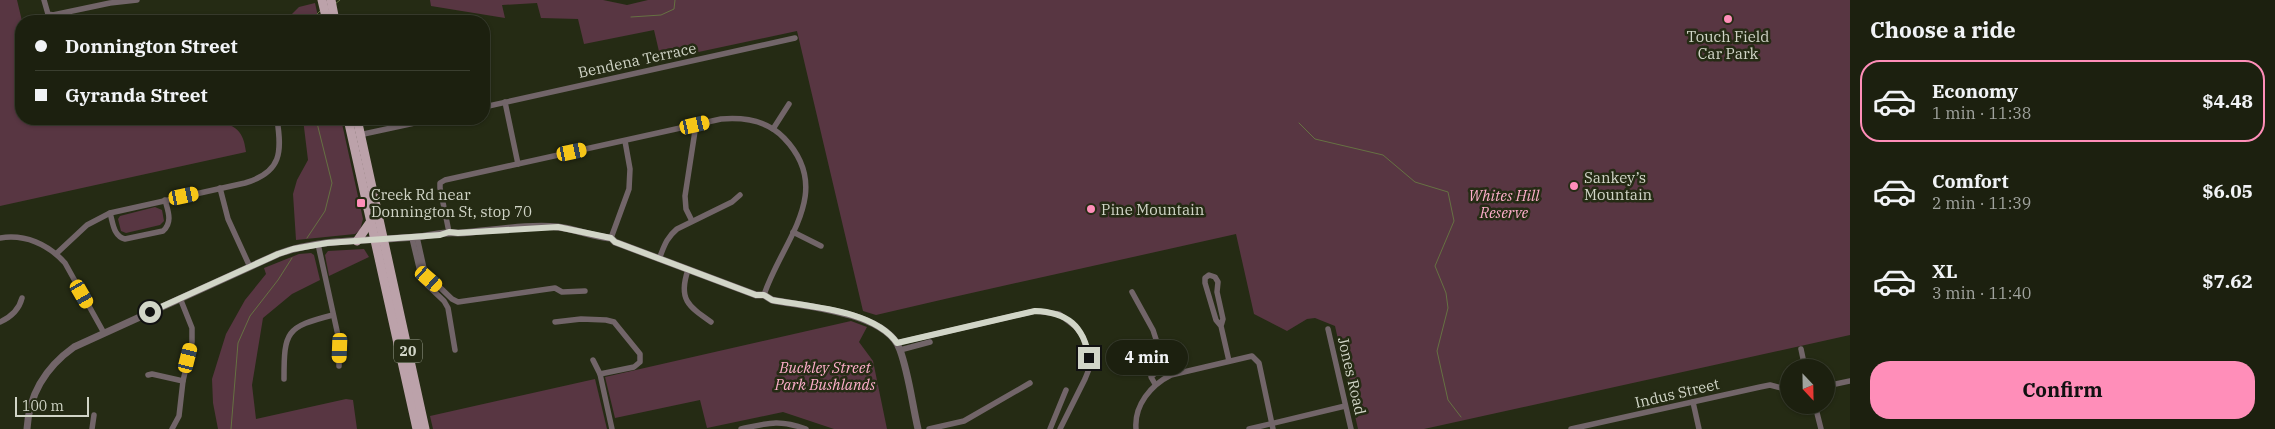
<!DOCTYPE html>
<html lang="en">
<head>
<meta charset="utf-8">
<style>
  :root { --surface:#1c200f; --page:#252818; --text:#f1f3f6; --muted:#a0a39e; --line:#3a3e2f; --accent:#ff8eb9 }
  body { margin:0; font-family:"IBM Plex Serif",serif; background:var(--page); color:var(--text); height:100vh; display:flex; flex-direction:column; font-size:19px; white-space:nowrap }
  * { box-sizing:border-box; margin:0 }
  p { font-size:16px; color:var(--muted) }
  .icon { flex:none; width:28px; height:28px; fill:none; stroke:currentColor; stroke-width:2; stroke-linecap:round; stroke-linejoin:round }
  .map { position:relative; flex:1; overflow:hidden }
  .side { display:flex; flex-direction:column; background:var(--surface); width:425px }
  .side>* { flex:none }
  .hud { position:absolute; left:15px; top:15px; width:475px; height:110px; border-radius:20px; box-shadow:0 1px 4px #0004,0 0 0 1px var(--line); display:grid; align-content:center; height:110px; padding:0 20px; background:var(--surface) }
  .needle { width:32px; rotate:158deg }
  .fabs { position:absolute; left:1780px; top:359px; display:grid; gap:10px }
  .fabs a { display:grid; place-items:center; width:55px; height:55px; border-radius:50%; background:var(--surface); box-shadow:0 1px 4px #0004,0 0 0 1px var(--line); font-size:25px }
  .scale { position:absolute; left:15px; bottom:12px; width:74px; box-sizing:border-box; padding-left:5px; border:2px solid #d1d5c7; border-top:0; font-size:14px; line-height:18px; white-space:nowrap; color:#d1d5c7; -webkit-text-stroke:4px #252b14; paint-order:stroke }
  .end { position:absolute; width:22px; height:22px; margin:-11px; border:6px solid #d1d5c7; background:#111; box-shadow:0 0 0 2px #111 }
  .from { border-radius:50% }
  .bubble { position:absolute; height:35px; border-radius:18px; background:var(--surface); box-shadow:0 1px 4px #0004,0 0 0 1px var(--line); font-size:16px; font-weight:800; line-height:35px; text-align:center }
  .car { position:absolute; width:15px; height:30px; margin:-15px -8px; border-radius:6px; box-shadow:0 0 4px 1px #0007; background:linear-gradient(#f5c518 24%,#345 0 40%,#f5c518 0 76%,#345 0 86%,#f5c518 0) }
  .hud b { display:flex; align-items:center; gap:18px; height:48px; font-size:19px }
  .hud b+b { border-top:1px solid var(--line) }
  .hud i { width:12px; height:12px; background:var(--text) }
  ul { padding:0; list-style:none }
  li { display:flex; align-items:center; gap:15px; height:82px; margin:0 10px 8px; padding:0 10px; border:2px solid transparent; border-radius:20px }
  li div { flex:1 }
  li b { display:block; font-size:19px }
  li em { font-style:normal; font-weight:800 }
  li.on { border-color:var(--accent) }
  li>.icon { width:45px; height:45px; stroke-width:1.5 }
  h2 { padding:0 20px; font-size:22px; line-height:60px }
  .primary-button { display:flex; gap:10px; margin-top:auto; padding:10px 20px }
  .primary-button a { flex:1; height:58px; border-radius:20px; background:var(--accent); color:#111; font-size:20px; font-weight:800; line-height:58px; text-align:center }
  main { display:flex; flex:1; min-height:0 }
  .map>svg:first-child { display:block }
</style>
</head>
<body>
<main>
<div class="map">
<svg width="1850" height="429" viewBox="0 0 1850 429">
  <rect width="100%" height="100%" fill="#252b14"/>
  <!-- green -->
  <g fill="#583642">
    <path d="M 0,0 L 17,0 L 22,21 L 21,119 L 209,119 C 232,125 243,126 246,152 L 0,206 Z"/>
    <path d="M 430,0 L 603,0 L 627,5 L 648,0 L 1850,0 L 1850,335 L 1424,429 L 1358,429 L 1335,326 L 1315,318 L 1307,319 L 1287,331 L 1254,314 L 1236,234 C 1116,261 996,287 876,315 L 863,311 L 797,31 L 661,60 L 654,30 L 584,44 L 578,19 L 541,18 L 537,3 L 502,5 L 505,18 L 431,6 Z"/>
    <path d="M 315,3 L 319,21 L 293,21 L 291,15 L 299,7 Z"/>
    <path d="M 303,119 L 341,119 L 363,219 L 360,230 L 355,234 L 296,240 L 293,194 L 297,180 L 308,160 Z"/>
    <path d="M 155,207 L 162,210 L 164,221 L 160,225 L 126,233 L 121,231 L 118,219 L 120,216 Z"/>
    <path d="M 364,249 L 369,257 L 329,276 L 325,255 L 328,251 Z"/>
    <path d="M 311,253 L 314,255 L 320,280 L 292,294 L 263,318 L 252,385 L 256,419 L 346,399 L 353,400 L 357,429 L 218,429 L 213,403 L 212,379 L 226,334 L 245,300 L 266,274 L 264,268 L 299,254 Z"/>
    <path d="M 851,321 L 867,327 L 859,342 L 873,361 L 887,429 L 834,429 L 783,412 L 707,428 L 700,400 L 615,418 L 605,377 Z"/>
    <path d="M 595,379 L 607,429 L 433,429 L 430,416 Z"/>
  </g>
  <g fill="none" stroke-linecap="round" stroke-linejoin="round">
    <!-- stream -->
    <g stroke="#667142" stroke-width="1">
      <path d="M 335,4 L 340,0"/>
      <path d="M 631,17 L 661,15 L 674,9 L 675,0"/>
      <path d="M 310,21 L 320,11"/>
      <path d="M 1299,123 L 1315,139 L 1383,155 L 1415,182 L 1448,192 L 1454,221 L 1435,266 L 1446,293 L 1448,308 L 1437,351 L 1448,400 L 1461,417"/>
      <path d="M 307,238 L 325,211 L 332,183 L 316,119"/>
      <path d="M 231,429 L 238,343 L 250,316 L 278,280 L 292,258"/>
    </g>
    <!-- minor -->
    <g stroke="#726569" stroke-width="5.5">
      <path d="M 44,0 L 48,14 L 53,15 L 110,3 L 137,0"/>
      <path d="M 505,102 L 518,164"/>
      <path d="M 484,107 L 795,38"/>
      <path d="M 773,129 L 789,104"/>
      <path d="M 359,135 L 433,119"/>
      <path d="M 220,188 L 228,219 L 250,267"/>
      <path d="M 110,213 C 113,222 113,236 125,239 L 163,231 C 173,222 168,211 165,200"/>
      <path d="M 692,221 L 686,209 L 685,196 L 695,131 L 695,125"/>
      <path d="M 449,232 L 440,188 L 440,183 L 445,180 L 721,119 C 744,117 768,121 784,138 C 836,192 781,242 764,295"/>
      <path d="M 793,232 L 821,246"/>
      <path d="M 417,237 L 425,273 L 452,299 L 458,302 L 555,288 L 562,292 L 585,291"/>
      <path d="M 0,238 C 25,234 48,244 65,263 L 104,333"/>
      <path d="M 412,238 L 422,280 L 444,301 L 448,308 L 455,350"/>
      <path d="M 611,238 L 629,189 L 630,169 L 625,141"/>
      <path d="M 318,244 L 339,340 L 339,366"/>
      <path d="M 57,253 L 87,225 L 110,213 L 245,183 C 282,172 282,152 277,119"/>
      <path d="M 659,259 C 664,247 666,238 677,229 L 732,202 L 740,195"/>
      <path d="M 688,270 C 678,299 688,306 711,322"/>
      <path d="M 1132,292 L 1153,330 L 1163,361 L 1163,366 L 1151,377 L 1155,384"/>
      <path d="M 0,322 C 11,317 19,310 22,298"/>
      <path d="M 555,322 L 581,319 L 606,320 L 614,322 L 640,354 L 640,362 L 634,367 L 600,374"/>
      <path d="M 1221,326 L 1216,320 L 1205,283 L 1205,278 L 1209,275 L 1215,277 L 1218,282 L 1217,292 L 1223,319 L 1221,326 L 1229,361"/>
      <path d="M 1328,329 L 1351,429"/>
      <path d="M 897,343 L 1035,311 L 1059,314 L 1076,327 L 1083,337 L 1089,358 L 1089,369 L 1085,379 L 1060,429"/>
      <path d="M 1801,349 L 1805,368"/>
      <path d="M 900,350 L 930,342"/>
      <path d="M 593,360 L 600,374 L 612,429"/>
      <path d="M 148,375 L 152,374 L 183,381"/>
      <path d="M 284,379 C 284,331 286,327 333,315"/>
      <path d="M 1826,386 L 1850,381"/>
      <path d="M 1693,402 L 1699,429"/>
      <path d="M 1815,405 L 1821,429"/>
      <path d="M 92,429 L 94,415"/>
      <path d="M 172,429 L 179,416 L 183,381 L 192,342 L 192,328 L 180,298"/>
      <path d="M 741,429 C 768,423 779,419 806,429"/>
      <path d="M 929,429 L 964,421 L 1030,383"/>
      <path d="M 1050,429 L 1066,390"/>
      <path d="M 1136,429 C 1134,405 1151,385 1171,375 L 1252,356 L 1259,363 L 1273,429"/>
      <path d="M 1249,429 L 1345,406"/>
      <path d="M 1571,429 L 1760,387 L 1770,385 L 1789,390"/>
    </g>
    <!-- tertiary -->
    <path stroke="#726569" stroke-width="7" d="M 27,429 C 29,394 46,367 74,347 L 278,254 C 322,238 371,241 416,237 C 430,236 445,231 458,233 C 491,231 526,224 558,227 C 576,229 593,237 611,238 L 615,242 L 756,295 L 764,295 L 772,300 C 807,307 887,312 900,350 C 909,375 912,403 918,429"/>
    <!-- primary -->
    <g stroke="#bca2aa" stroke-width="9">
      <path d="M 322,0 L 327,21"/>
      <path d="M 331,0 L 335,21"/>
      <path d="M 348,119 L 417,429"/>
      <path d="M 357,119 L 425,429"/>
      <path d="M 357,241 L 371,221"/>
    </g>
  </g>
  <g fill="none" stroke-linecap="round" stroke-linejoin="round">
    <!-- route -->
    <path stroke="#d1d5c7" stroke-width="6" d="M 150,312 L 278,254 L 293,249 L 327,243 L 440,235 L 449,232 L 458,233 L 558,227 L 611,238 L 615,242 L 756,295 L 764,295 L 772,300 C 810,307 874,310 897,343 L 1035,311 C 1067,312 1084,326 1089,358"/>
  </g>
  <!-- markers -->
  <g fill="#ff8eb9" stroke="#252b14" stroke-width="2">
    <circle cx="1728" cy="19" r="5"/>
    <circle cx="1574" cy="186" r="5"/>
    <rect x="356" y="198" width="10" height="10" rx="2.5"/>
    <circle cx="1091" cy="209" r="5"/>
  </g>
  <g text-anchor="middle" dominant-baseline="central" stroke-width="5" stroke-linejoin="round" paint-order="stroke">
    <!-- shield labels -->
    <rect fill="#252b14" stroke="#9da291" stroke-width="1" x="394" y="339.5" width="28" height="23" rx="4"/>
    <g font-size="14" font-weight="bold" fill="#d1d5c7">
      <text x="408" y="351">20</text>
    </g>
    <!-- poi labels -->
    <g font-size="15" fill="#d1d5c7" stroke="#252b14" text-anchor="start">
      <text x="1728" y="36" text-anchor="middle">Touch Field<tspan x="1728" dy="17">Car Park</tspan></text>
      <text x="1584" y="177">Sankey’s<tspan x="1584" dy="17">Mountain</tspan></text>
      <text x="371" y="194">Creek Rd near<tspan x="371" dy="17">Donnington St, stop 70</tspan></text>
      <text x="1101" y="209">Pine Mountain</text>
    </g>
    <!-- street labels -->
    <g font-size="15" fill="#d1d5c7" stroke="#252b14">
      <text transform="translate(637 60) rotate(-12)">Bendena Terrace</text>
      <text transform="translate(1352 376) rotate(77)">Jones Road</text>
      <text transform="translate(1677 393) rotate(-13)">Indus Street</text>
    </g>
    <!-- park labels -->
    <g font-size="15" font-style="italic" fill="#fdaeca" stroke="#252b14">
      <text x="1504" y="195">Whites Hill<tspan x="1504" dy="17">Reserve</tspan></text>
      <text x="825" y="367">Buckley Street<tspan x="825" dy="17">Park Bushlands</tspan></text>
    </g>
  </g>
</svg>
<div class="fabs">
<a><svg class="needle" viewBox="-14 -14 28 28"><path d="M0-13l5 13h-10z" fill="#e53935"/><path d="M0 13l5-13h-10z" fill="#a0a39e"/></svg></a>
</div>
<div class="scale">100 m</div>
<i class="end from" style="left:150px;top:312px"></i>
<i class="end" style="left:1089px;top:358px"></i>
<div class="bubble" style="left:1106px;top:340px;width:82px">4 min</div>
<i class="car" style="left:695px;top:125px;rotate:77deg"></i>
<i class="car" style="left:572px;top:152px;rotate:78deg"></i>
<i class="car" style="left:184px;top:196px;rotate:78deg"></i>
<i class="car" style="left:429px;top:279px;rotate:131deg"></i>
<i class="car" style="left:82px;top:294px;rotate:150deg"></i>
<i class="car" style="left:340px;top:348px;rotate:182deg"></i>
<i class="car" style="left:188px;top:358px;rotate:14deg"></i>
<div class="hud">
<b><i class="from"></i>Donnington Street</b>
<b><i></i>Gyranda Street</b>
</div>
</div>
<section class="side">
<h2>Choose a ride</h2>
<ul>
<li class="on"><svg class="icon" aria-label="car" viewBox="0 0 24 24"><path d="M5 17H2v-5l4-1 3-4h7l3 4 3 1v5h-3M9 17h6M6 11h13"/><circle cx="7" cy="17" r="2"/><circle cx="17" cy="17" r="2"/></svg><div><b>Economy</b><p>1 min · 11:38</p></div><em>$4.48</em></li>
<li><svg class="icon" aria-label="car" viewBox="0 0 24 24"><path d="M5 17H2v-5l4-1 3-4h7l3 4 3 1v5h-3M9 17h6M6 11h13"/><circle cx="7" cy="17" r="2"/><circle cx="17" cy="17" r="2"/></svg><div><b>Comfort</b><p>2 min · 11:39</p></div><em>$6.05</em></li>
<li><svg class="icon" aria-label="car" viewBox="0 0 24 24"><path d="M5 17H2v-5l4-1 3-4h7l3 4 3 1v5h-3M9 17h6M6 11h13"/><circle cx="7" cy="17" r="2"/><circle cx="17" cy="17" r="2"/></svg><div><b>XL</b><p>3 min · 11:40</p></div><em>$7.62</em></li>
</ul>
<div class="primary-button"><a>Confirm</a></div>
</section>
</main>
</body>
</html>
